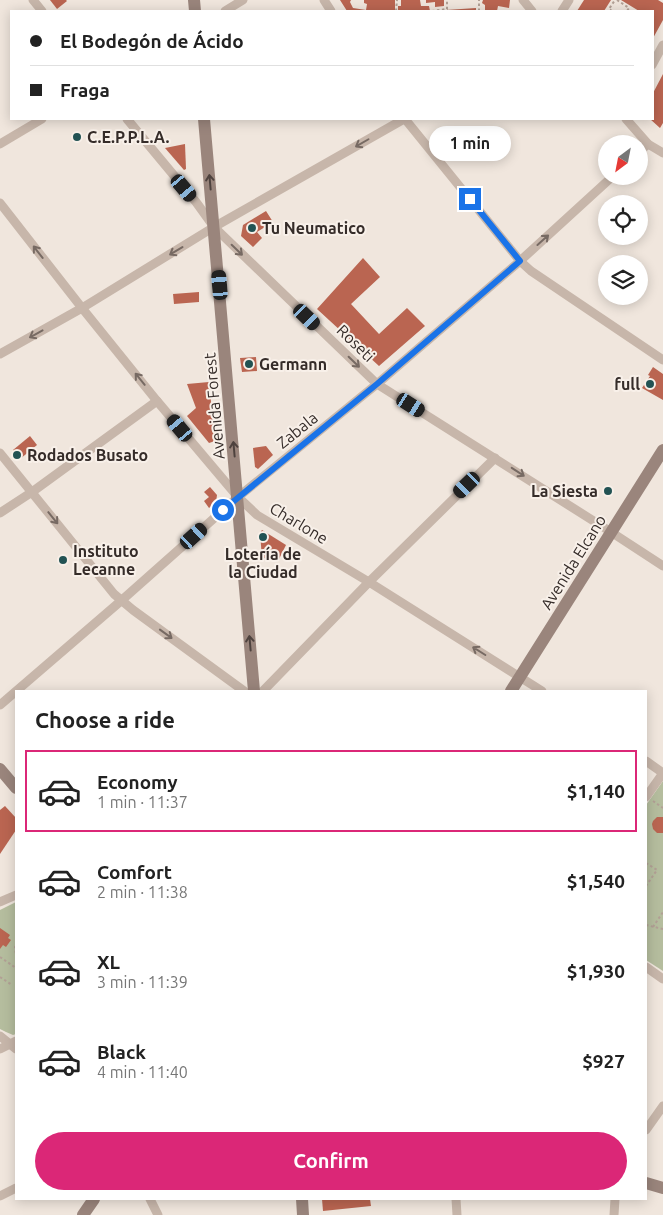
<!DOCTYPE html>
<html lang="en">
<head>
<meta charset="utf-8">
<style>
  :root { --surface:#fff; --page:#f6f6f6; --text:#222; --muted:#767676; --line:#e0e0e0; --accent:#db2777 }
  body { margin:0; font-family:Ubuntu,sans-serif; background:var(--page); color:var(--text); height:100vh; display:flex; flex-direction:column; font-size:19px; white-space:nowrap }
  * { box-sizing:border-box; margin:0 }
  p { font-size:16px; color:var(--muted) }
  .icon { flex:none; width:28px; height:28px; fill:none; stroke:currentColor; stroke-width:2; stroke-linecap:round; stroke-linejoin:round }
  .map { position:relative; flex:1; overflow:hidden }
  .drawer { position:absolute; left:15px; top:690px; width:632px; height:510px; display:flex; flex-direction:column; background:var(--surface); border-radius:0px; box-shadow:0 2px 12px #0003 }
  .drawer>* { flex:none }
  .guide { position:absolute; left:10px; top:10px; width:644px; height:110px; border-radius:0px; box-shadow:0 2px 12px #0003; display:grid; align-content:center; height:110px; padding:0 20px; background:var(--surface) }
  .needle { width:32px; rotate:212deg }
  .buttons { position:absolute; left:598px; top:135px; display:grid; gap:10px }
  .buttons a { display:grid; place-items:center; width:50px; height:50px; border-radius:50%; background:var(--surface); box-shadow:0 2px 12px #0003; font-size:25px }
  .end { position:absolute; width:22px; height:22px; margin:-11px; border:6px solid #1a73e8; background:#fff; box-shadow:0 0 0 2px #fff }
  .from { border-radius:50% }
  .bubble { position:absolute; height:35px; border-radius:18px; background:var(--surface); box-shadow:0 2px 12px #0003; font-size:16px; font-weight:700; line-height:35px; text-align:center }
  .car { position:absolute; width:15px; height:30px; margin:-15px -8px; border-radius:6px; box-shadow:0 0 4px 1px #0007; background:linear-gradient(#222 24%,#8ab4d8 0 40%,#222 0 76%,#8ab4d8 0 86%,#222 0) }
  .guide b { display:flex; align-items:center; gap:18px; height:48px; font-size:19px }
  .guide b+b { border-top:1px solid var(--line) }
  .guide i { width:12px; height:12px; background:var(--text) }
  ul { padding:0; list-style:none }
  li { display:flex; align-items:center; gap:15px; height:82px; margin:0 10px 8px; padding:0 10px; border:2px solid transparent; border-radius:0px }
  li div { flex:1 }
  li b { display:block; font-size:19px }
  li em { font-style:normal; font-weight:700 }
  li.current { border-color:var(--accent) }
  li>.icon { width:45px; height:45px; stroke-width:1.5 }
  h2 { padding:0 20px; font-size:22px; line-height:60px }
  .action { display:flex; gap:10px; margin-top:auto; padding:10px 20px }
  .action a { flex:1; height:58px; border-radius:30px; background:var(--accent); color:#fff; font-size:20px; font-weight:700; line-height:58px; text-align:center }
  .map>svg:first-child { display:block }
</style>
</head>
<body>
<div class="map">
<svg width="663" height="1215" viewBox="0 0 663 1215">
  <rect width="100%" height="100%" fill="#f0e6dd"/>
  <!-- green -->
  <g fill="#b5bd9e">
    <path d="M 663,781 L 663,971 L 646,960 L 646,805 Z"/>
    <path d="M 16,902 L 16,1034 L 13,1035 L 6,1032 L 0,1029 L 0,910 Z"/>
  </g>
  <!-- building -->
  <g fill="#ba6551">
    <path d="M 50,0 L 66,0 L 67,1 L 57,9 Z"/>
    <path d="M 340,0 L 351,0 L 350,2 L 353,8 L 366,10 L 367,4 L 364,3 L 364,0 L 395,0 L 395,11 L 347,11 Z"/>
    <path d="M 401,0 L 420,0 L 421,6 L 429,6 L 430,11 L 398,11 L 398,6 L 401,6 Z"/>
    <path d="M 426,0 L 444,0 L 444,6 L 435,7 L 435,2 L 426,3 Z"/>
    <path d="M 483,0 L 510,0 L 509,8 L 498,6 L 497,11 L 485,11 L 485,5 L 482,3 Z"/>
    <path d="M 584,0 L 611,0 L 604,11 L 577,11 Z"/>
    <path d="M 621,0 L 658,0 L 663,3 L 663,20 L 652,40 L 652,11 L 639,11 Z"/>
    <path d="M 476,8 L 476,11 L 446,11 L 446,10 Z"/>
    <path d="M 663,74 L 663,123 L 660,128 L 650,119 L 652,119 L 652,95 Z"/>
    <path d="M 185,144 L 186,169 L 184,170 L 165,148 Z"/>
    <path d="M 266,211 L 273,222 L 257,232 L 262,238 L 253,247 L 241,236 L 243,225 Z"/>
    <path d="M 363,258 L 380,277 L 351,304 L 379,334 L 407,308 L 425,326 L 379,366 L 317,309 Z"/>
    <path d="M 199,292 L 199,302 L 174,304 L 173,294 Z"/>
    <path d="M 256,357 L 257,371 L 242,372 L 240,358 Z"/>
    <path d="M 653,367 L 663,374 L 663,400 L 642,388 L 650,376 L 648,375 Z"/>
    <path d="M 209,382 L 215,441 L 209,443 L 187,416 L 196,408 L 187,384 Z"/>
    <path d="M 30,436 L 37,445 L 20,459 L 13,450 Z"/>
    <path d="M 266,446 L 273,455 L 258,469 L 255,467 L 253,448 Z"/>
    <path d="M 210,487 L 217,495 L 216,502 L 209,508 L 204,501 L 209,497 L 204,492 Z"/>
    <path d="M 262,530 L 286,545 L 279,559 L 262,558 L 260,533 Z"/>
    <path d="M 5,806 L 16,818 L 16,830 L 0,854 L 0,810 Z"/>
    <path d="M 657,817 L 663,817 L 663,833 L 657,833 L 653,829 L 652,824 L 653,821 Z"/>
    <path d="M 0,928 L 10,935 L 8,938 L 11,940 L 6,947 L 3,945 L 0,949 Z"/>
    <path d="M 322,1199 L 370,1199 L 371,1206 L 323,1211 Z"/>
  </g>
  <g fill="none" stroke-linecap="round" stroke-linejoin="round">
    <!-- path -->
    <g stroke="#b2a095" stroke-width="2" stroke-dasharray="2.5 2.5" stroke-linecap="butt">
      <path d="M 617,0 L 629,8 L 627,11"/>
      <path d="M 396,11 L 397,0"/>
      <path d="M 432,11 L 447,9 L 447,0"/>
      <path d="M 479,11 L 479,0"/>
      <path d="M 612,11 L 609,9 L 615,0"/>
      <path d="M 653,801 L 663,808"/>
      <path d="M 646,863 L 657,870 L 646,886"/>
      <path d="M 646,925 L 663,929"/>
      <path d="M 653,927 L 663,912"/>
      <path d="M 16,946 L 15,947 L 16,956"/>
      <path d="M 0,957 L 16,968"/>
      <path d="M 0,977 L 12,985"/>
    </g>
    <!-- street -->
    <g stroke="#c7b6aa" stroke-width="9">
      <path d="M 33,0 L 42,11"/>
      <path d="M 324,0 L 331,11"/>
      <path d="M 523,0 L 532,11"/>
      <path d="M 225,11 L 243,0"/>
      <path d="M 562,11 L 569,0"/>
      <path d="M 652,65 L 663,45"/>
      <path d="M 127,119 L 196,202 L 214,227 L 377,384 L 611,532 L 663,566"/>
      <path d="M 405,119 L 520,261 L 531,271 L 663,360"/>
      <path d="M 626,119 L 648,144 L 663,153"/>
      <path d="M 0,144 L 42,119"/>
      <path d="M 639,152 L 648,144"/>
      <path d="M 0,203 L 82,308 L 157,401 L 238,497 L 257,515 L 369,582 L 542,691"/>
      <path d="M 0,354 L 82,308 L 214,227 L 404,119"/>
      <path d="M 0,453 L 114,594 L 133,610 L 244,691"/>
      <path d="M 0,513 L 32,492 L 157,401"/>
      <path d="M 263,691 L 369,582 L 495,458"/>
      <path d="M 0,705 L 122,600 L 238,497 L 377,384 L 520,261 L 613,176"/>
      <path d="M 646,761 L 663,773 L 646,797"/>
      <path d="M 0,902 L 16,895"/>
      <path d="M 646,967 L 663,979"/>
      <path d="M 0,1036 L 16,1049"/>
      <path d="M 0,1049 L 16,1041"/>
      <path d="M 646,1130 L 663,1106"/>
      <path d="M 0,1196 L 16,1188"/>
      <path d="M 150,1199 L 158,1215"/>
      <path d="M 456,1199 L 457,1215"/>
      <path d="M 614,1215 L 615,1199"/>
    </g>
    <!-- secondary -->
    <g stroke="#9a857c" stroke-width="12">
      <path d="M 194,0 L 195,11"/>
      <path d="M 204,119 L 254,691"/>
      <path d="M 511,691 L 663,450"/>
      <path d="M 0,769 L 16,788"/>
      <path d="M 646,1183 L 663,1188"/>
      <path d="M 302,1199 L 303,1215"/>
      <path d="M 83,1215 L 94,1199"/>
    </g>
  </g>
  <!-- one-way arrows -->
  <defs><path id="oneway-shaft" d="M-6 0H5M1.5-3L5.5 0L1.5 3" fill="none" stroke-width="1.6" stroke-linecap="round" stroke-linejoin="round" transform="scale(1.25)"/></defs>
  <g stroke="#776a63">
    <use href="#oneway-shaft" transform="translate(362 143) rotate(150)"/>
    <use href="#oneway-shaft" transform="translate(543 240) rotate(-42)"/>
    <use href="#oneway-shaft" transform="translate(237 250) rotate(44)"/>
    <use href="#oneway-shaft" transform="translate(176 251) rotate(149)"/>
    <use href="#oneway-shaft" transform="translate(38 252) rotate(-128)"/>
    <use href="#oneway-shaft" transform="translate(36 334) rotate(151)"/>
    <use href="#oneway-shaft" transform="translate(354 362) rotate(44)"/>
    <use href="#oneway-shaft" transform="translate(140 379) rotate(-129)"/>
    <use href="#oneway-shaft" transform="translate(518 472) rotate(33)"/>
    <use href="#oneway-shaft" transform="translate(53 518) rotate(51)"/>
    <use href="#oneway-shaft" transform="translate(166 634) rotate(36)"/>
    <use href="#oneway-shaft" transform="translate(479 651) rotate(-148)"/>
  </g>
  <g stroke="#4e423e">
    <use href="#oneway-shaft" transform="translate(210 182) rotate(-95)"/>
    <use href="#oneway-shaft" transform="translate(234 449) rotate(-95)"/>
    <use href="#oneway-shaft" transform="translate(250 643) rotate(-95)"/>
  </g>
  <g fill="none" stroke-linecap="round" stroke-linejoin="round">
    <!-- route -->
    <path stroke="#1a73e8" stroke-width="6" d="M 223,510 L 377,384 L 520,261 L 470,199"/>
  </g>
  <!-- markers -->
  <g fill="#225253" stroke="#f8f0e9" stroke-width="2">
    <circle cx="77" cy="137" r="5"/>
    <circle cx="252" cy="228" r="5"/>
    <circle cx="249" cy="364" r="5"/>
    <circle cx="650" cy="384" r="5"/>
    <circle cx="17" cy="455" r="5"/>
    <circle cx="608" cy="491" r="5"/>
    <circle cx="263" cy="537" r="5"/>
    <circle cx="63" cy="560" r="5"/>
  </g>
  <g text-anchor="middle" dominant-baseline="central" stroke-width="4" stroke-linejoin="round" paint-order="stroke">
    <!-- poi labels -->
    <g font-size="16" font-weight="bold" fill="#352c29" stroke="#f8f0e9" text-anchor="start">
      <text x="87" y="137">C.E.P.P.L.A.</text>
      <text x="262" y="228">Tu Neumatico</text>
      <text x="259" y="364">Germann</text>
      <text x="640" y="384" text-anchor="end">full</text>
      <text x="27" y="455">Rodados Busato</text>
      <text x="598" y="491" text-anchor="end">La Siesta</text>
      <text x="73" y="551">Instituto<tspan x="73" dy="18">Lecanne</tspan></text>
      <text x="263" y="554" text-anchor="middle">Lotería de<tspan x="263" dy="18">la Ciudad</tspan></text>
    </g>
    <!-- street labels -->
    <g font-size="16" fill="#352c29" stroke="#f8f0e9">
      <text transform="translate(356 343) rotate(44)">Roseti</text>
      <text transform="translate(214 406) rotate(-95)">Avenida Forest</text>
      <text transform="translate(297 430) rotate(-39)">Zabala</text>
      <text transform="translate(299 523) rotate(31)">Charlone</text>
      <text transform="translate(573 562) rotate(-58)">Avenida Elcano</text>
    </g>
  </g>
</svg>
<div class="buttons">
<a><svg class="needle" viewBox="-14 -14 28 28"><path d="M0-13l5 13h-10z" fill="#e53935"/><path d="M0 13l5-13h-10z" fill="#767676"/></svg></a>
<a><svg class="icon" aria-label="locate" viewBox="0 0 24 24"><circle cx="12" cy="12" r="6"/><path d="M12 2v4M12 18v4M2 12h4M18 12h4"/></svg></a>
<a><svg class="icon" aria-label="layers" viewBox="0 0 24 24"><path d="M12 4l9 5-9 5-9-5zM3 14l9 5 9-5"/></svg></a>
</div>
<i class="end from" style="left:223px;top:510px"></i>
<i class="end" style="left:470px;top:199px"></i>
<div class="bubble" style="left:429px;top:126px;width:82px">1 min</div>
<i class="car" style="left:184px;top:188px;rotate:140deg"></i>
<i class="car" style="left:220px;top:285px;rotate:355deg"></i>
<i class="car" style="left:307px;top:317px;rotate:134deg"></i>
<i class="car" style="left:411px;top:405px;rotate:122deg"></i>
<i class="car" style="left:180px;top:428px;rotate:320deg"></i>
<i class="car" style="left:467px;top:485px;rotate:226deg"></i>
<i class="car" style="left:194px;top:536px;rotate:48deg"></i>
<div class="guide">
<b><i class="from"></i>El Bodegón de Ácido</b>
<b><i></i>Fraga</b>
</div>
<section class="drawer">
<h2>Choose a ride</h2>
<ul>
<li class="current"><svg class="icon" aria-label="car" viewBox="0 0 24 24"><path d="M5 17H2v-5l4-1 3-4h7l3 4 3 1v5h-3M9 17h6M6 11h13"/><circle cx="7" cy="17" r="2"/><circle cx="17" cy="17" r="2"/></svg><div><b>Economy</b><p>1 min · 11:37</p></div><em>$1,140</em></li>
<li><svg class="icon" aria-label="car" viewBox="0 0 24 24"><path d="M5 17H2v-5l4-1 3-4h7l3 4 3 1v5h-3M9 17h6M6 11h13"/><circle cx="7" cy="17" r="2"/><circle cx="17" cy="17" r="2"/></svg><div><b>Comfort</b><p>2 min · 11:38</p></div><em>$1,540</em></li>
<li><svg class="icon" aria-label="car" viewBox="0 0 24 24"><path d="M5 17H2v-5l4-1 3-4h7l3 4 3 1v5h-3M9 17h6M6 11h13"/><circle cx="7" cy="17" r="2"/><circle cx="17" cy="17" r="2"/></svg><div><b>XL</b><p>3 min · 11:39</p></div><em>$1,930</em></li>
<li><svg class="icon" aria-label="car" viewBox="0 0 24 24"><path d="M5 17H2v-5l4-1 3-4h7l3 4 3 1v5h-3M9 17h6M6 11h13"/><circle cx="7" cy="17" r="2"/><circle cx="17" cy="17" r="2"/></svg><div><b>Black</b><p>4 min · 11:40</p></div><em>$927</em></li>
</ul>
<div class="action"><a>Confirm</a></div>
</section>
</div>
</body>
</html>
